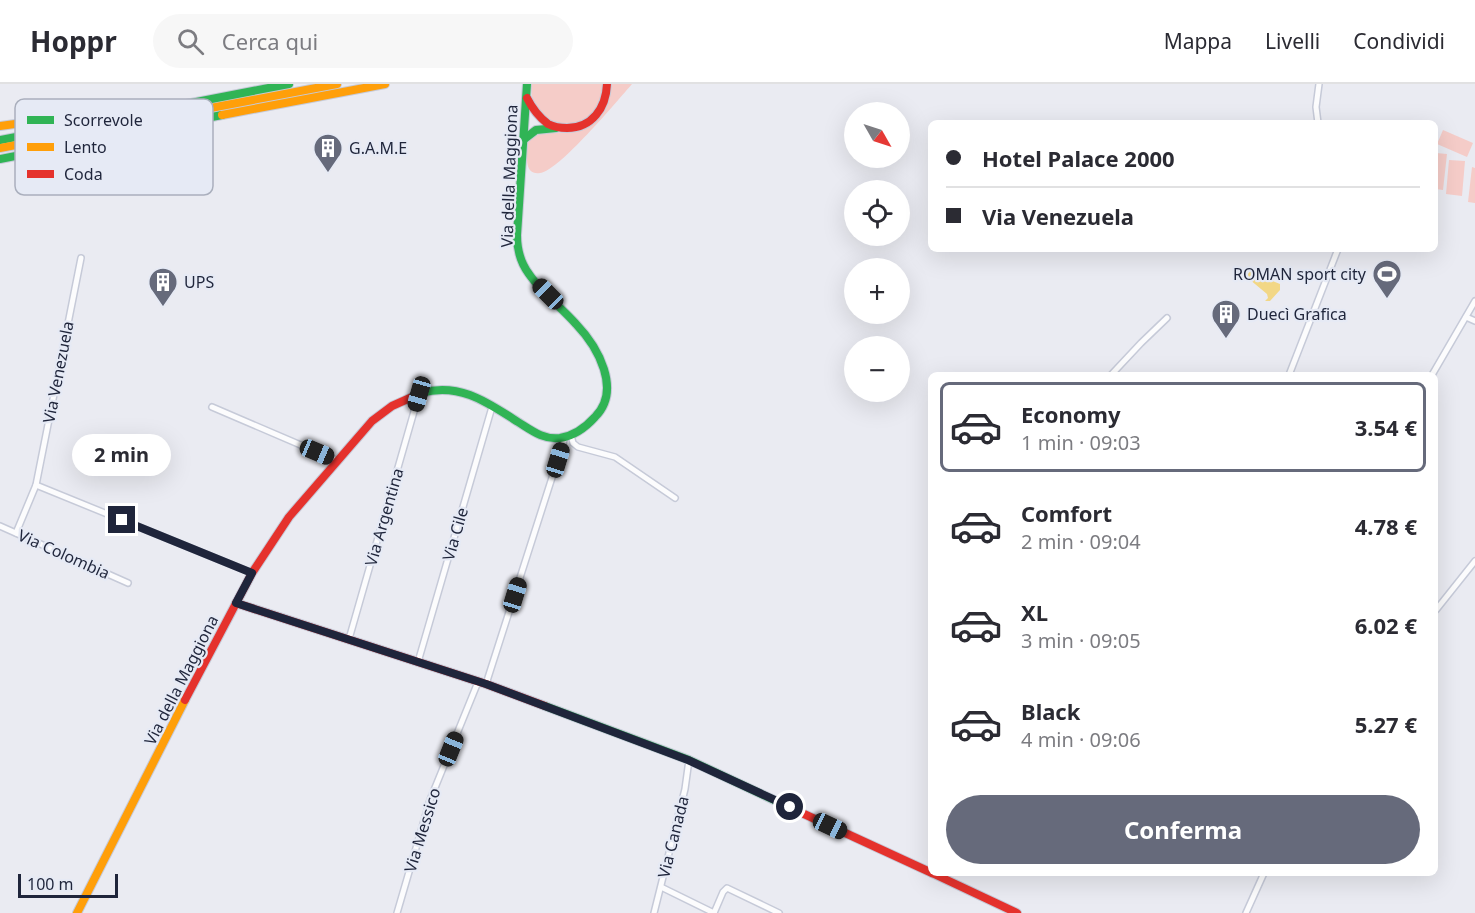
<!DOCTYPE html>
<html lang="it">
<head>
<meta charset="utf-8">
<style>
  :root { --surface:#fff; --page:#f7f7f7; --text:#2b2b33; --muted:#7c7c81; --line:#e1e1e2; --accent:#666a7b }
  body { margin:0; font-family:"Noto Sans",sans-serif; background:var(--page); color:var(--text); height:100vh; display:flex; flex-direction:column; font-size:22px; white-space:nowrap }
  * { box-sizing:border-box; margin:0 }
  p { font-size:20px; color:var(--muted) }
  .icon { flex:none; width:33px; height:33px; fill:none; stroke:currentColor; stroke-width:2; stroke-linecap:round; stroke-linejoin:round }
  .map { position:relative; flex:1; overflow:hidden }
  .details { position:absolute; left:928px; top:288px; width:510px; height:504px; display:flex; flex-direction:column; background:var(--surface); border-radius:9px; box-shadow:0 6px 24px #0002 }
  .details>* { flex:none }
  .top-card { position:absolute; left:928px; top:36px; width:510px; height:132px; border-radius:9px; box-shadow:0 6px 24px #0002; display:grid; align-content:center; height:132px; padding:0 18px; background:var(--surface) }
  .needle { width:39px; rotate:129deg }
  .fabs { position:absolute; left:844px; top:18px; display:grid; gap:12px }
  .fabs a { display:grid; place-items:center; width:66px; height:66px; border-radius:50%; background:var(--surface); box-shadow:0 6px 24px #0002; font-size:30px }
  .scale { position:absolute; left:18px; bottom:15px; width:100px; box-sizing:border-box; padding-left:6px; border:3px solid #1f253b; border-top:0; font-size:16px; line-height:21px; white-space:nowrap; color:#1f253b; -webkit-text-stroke:4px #e6eaf5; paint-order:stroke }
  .end { position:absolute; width:27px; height:27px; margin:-14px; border:8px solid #1f253b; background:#fff; box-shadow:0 0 0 3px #fff }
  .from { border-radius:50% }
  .bubble { position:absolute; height:42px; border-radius:21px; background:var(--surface); box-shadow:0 6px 24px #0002; font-size:20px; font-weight:700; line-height:42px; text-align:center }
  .car { position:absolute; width:18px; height:36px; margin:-18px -9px; border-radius:8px; box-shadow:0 0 4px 2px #0007; background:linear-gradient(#222 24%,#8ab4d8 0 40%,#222 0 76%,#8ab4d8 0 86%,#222 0) }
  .top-card b { display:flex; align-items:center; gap:21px; height:57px; font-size:22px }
  .top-card b+b { border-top:2px solid var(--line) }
  .top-card i { width:15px; height:15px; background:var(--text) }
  ul { padding:10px 0 0; list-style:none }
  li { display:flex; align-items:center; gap:18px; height:90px; margin:0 12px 9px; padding:0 6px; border:3px solid transparent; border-radius:9px }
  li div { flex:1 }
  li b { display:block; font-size:22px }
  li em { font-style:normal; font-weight:700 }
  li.current { border-color:var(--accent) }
  li>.icon { width:54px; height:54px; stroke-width:1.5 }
  .cta { display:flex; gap:12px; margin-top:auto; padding:12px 18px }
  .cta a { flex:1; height:69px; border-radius:36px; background:var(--accent); color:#fff; font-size:24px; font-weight:700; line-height:69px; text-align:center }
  header { display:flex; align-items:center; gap:36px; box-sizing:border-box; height:84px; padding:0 30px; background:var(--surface); border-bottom:2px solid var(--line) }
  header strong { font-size:28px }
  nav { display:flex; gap:33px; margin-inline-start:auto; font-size:21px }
  .search { width:420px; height:54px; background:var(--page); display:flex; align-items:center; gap:15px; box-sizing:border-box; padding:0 21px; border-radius:33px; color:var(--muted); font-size:22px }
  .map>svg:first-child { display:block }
</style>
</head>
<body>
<header>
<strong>Hoppr</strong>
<div class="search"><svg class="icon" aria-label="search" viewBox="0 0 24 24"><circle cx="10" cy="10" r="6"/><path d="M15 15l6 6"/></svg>Cerca qui</div>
<nav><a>Mappa</a><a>Livelli</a><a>Condividi</a></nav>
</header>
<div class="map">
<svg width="1475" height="829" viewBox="0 0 1475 829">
  <rect width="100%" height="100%" fill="#eaebf2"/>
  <!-- green -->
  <g fill="#f5ccc8">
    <path d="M 531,0 L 604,0 L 605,8 L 594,32 L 578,41 L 561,42 L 543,33 L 532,16 Z"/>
    <path d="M 611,0 L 632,0 C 618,16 558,88 540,89 C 525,91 527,75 527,65 C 527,58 528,54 535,51 C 544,47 558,49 567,49 C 594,48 612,26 611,0 Z"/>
    <path d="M 1443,46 L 1473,59 L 1467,73 L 1437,60 Z"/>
    <path d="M 1436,69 L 1447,70 L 1443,106 L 1436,105 Z"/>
    <path d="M 1449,76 L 1465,77 L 1462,112 L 1446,110 Z"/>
    <path d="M 1472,83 L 1475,84 L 1475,119 L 1468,118 Z"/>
  </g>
  <!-- water -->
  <path fill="#f2d786" d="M 1253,184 L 1259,185 L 1270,196 L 1280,200 L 1280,206 L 1270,217 L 1265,217 L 1268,214 L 1267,210 L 1249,195 L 1248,190 Z"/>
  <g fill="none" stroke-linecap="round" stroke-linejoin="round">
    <!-- street casing -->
    <g stroke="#c6cad8" stroke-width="8">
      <g id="street">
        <path d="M 1318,39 L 1316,23 L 1319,0"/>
        <path d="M 1466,233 L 1475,237"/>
        <path d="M 1111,291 L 1141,259 L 1167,234"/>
        <path d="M 1289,291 L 1338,165"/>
        <path d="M 1432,291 L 1475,217"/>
        <path d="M 212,323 L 338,377"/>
        <path d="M 571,351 L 573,359 L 578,363 L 615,373 L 675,414"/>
        <path d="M 36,401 L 252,489"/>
        <path d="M 0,442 L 128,499"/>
        <path d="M 16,449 L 36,401 L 81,174"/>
        <path d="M 1436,526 L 1475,477"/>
        <path d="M 349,555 L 419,310"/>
        <path d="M 418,578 L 492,323"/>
        <path d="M 486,600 L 565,353"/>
        <path d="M 661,803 L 714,829"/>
        <path d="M 397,829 L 430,716 L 478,598"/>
        <path d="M 654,829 L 685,705 L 689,676"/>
        <path d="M 714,829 L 723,808 L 727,804 L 779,829"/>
        <path d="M 1246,829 L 1264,789"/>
      </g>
    </g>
    <!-- fast casing -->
    <g stroke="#c6cad8" stroke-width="10">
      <g id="fast">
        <path d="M 0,56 L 289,0"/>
        <path d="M 523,56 L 536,46 L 556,44"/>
        <path d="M 0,75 L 222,31"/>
        <path d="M 421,309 C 459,298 487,318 518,338 C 531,346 543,356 560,354 C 573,352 586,343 595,333 C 622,306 598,263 576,240 C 561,223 542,209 529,190 C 520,178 517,166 517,151 L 527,0"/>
        <path d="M 545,622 L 689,676 L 791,724"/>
      </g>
    </g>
    <!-- slow casing -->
    <g stroke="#c6cad8" stroke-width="10">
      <g id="slow">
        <path d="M 222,31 L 385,0"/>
        <path d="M 0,42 L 95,29 L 117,29"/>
        <path d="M 0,64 L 337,0"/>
        <path d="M 77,829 L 185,616"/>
      </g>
    </g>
    <!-- jam casing -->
    <g stroke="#c6cad8" stroke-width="10">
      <g id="jam">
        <path d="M 527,14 C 532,24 539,33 548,40 C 554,43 560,44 567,44 C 592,44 606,24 607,0"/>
        <path d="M 236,519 L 486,600 L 545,622"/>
        <path d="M 185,616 L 252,489 L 289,433 L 372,337 L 392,322 L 421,309"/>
        <path d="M 791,724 L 932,789"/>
        <path d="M 932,789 L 1017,829"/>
      </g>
    </g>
    <!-- street -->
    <use href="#street" stroke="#fcfcfd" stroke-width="5"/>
    <!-- fast -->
    <use href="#fast" stroke="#30b455" stroke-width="8"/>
    <!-- slow -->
    <use href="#slow" stroke="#ff9f0a" stroke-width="8"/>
    <!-- jam -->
    <use href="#jam" stroke="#e5322d" stroke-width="8"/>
  </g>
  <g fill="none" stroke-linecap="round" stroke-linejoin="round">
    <!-- route -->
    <path stroke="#1f253b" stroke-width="8" d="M 122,436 L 252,489 L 236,519 L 486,600 L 688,676 L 790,723"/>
  </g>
  <!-- icons -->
  <defs>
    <g id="building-pin" transform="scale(1.5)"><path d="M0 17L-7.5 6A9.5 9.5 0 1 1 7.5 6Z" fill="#666a7b" stroke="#e6eaf5"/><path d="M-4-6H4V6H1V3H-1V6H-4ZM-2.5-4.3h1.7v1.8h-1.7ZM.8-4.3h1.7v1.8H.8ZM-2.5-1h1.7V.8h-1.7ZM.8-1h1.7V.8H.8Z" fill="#fff"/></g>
    <g id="stadium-pin" transform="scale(1.5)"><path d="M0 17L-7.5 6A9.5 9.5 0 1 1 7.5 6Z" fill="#666a7b" stroke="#e6eaf5"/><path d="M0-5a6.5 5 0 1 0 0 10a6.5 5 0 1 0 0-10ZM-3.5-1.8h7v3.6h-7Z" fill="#fff"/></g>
  </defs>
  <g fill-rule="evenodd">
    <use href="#building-pin" x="328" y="64"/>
    <use href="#stadium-pin" x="1387" y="190"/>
    <use href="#building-pin" x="163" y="198"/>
    <use href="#building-pin" x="1226" y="230"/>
  </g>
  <g text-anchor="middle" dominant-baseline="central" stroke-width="4.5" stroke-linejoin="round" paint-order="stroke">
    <!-- poi labels -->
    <g font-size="16" fill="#1f253b" stroke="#e6eaf5" text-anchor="start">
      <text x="349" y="64">G.A.M.E</text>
      <text x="1366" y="190" text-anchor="end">ROMAN sport city</text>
      <text x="184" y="198">UPS</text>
      <text x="1247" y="230">Duecì Grafica</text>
    </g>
    <!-- street labels -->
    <g font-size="16" fill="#1f253b" stroke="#e6eaf5">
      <text transform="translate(509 92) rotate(-88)">Via della Maggiona</text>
      <text transform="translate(58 288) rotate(-79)">Via Venezuela</text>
      <text transform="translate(384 433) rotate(-74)">Via Argentina</text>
      <text transform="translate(455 450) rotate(-74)">Via Cile</text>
      <text transform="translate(64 470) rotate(24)">Via Colombia</text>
      <text transform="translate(181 596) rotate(-63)">Via della Maggiona</text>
      <text transform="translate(422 746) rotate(-73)">Via Messico</text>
      <text transform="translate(673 753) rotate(-76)">Via Canada</text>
    </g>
  </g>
  <!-- legend -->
  <rect x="15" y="15" width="198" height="96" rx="9" fill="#e6eaf5" stroke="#aaafbd" stroke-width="1.5"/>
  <rect x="27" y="32" width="27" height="8" fill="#30b455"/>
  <rect x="27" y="59" width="27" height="8" fill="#ff9f0a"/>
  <rect x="27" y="86" width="27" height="8" fill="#e5322d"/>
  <g font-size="16" fill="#1f253b">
    <text x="64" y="42">Scorrevole</text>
    <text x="64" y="69">Lento</text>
    <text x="64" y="96">Coda</text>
  </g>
</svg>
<div class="fabs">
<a><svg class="needle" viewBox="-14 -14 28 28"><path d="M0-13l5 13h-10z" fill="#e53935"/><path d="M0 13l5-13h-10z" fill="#7c7c81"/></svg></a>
<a><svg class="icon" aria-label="locate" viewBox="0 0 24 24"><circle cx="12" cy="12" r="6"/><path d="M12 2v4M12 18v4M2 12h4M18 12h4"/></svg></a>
<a>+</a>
<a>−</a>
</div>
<div class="scale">100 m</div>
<i class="end from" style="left:790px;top:723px"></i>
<i class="end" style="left:122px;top:436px"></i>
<div class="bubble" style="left:72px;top:350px;width:99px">2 min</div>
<i class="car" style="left:548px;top:210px;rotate:315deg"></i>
<i class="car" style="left:419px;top:310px;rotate:196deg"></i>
<i class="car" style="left:317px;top:368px;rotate:113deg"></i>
<i class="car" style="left:558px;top:376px;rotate:17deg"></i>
<i class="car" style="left:515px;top:511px;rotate:17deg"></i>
<i class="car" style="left:451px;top:665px;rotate:22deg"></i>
<i class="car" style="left:830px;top:742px;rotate:115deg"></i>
<div class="top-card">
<b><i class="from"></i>Hotel Palace 2000</b>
<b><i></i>Via Venezuela</b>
</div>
<section class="details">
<ul>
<li class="current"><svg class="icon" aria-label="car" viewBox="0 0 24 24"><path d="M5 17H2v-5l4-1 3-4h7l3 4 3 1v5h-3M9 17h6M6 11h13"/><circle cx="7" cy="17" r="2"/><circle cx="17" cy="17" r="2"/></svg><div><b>Economy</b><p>1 min · 09:03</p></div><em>3.54 €</em></li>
<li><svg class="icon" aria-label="car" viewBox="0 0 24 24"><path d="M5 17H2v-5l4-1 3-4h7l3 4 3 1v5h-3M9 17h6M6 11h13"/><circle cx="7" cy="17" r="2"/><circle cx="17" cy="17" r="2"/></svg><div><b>Comfort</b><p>2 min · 09:04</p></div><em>4.78 €</em></li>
<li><svg class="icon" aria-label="car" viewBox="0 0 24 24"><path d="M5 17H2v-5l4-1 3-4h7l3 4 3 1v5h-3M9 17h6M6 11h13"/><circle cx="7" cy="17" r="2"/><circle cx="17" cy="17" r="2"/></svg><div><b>XL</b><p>3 min · 09:05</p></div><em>6.02 €</em></li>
<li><svg class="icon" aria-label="car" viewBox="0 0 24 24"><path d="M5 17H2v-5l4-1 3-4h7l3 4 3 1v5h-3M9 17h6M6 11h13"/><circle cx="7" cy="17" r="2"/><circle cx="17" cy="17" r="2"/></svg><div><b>Black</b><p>4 min · 09:06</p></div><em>5.27 €</em></li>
</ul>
<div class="cta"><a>Conferma</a></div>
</section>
</div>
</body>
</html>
